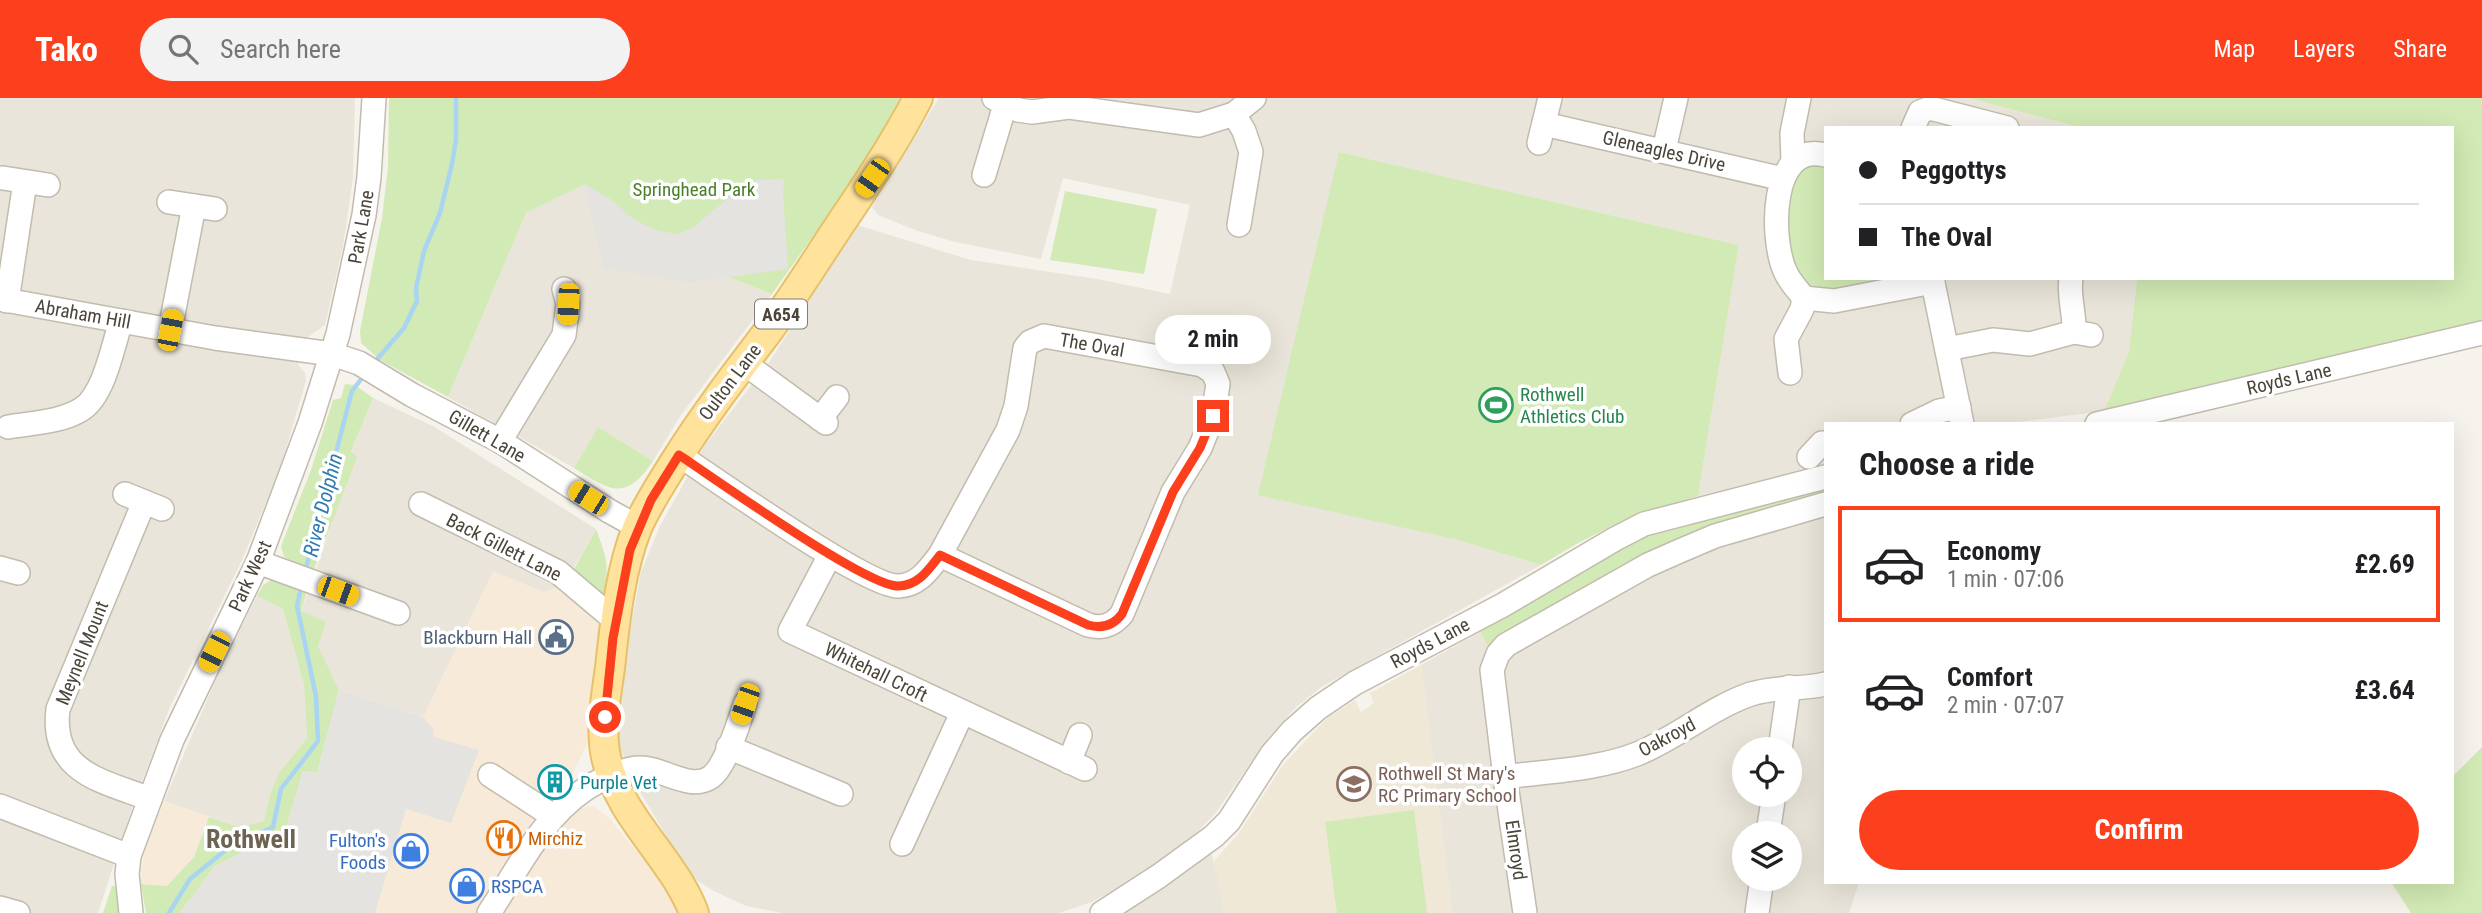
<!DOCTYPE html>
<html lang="en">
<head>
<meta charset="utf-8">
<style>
  :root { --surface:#fff; --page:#f2f2f2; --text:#202124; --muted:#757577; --line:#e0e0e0; --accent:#fc3f1d }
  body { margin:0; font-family:"Roboto Condensed",sans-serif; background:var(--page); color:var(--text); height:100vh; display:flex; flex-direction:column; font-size:26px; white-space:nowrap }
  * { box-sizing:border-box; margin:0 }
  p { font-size:23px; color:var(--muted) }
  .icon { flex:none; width:38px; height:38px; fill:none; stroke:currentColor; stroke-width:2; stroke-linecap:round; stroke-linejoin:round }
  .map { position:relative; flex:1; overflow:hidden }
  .side { position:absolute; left:1824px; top:324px; width:630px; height:462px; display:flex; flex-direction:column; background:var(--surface); border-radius:0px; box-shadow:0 7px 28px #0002 }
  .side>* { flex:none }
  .hud { position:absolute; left:1824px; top:28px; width:630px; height:154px; border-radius:0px; box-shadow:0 7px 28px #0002; display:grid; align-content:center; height:154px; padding:0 35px; background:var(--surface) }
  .fabs { position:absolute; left:1732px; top:639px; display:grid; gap:14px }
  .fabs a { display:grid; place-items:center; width:70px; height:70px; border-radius:50%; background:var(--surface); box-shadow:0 7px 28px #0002; font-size:35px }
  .end { position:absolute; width:32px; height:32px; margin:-16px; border:9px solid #fc3f1d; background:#fff; box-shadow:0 0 0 4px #fff }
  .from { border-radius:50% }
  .bubble { position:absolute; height:49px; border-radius:24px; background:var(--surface); box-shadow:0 7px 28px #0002; font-size:23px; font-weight:700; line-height:49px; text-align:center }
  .car { position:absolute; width:21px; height:42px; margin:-21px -10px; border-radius:9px; box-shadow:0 0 5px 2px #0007; background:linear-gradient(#f5c518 24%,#345 0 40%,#f5c518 0 76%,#345 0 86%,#f5c518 0) }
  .hud b { display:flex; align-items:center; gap:24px; height:66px; font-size:26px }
  .hud b+b { border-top:2px solid var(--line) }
  .hud i { width:18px; height:18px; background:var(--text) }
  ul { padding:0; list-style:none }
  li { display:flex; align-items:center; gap:21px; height:116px; margin:0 14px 10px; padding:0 21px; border:4px solid transparent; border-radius:0px }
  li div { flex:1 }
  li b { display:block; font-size:26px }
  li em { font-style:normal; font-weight:700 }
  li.active { border-color:var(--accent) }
  li>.icon { width:63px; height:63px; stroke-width:1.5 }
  h2 { padding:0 35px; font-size:32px; line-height:84px }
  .cta { display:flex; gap:14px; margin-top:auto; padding:14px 35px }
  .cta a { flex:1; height:80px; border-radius:42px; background:var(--accent); color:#fff; font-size:28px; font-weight:700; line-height:80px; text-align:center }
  header { display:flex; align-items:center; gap:42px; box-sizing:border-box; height:98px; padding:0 35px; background:var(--accent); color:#fff }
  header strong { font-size:33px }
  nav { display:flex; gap:38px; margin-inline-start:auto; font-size:24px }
  .search { width:490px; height:63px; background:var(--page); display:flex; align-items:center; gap:18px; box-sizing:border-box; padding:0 24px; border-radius:38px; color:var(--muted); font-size:26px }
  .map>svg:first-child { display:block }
</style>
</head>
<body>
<header>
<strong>Tako</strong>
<div class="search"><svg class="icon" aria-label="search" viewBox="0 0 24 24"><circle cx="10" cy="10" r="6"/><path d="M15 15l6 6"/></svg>Search here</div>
<nav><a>Map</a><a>Layers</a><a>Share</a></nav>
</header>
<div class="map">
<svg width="2482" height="815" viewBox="0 0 2482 815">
  <rect width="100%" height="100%" fill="#f6f3ec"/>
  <!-- residential -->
  <g fill="#eae5da" fill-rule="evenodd">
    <path d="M 0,0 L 355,0 L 353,80 L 343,148 L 325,227 L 305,241 L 298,267 L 305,275 L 306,283 L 280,371 L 242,462 L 170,609 L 132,710 L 98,815 L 0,815 Z"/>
    <path d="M 939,0 L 1969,0 L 2082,30 L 1825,30 L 1825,180 L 2137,180 L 2129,253 L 2104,313 L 2010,325 L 1825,326 L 1825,367 L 1698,398 L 1739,147 L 1339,54 L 1454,441 L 1541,467 L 1323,588 L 1296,609 L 1269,639 L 1214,717 L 1184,747 L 1146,774 L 1092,804 L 1059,815 L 782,815 L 746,808 L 714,793 L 698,783 L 685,770 L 638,690 L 618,646 L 626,553 L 641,474 L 660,428 L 705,347 L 770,263 L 857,127 L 971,162 L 1097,181 L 1170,196 L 1190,107 L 1063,80 L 1041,161 L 951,143 L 915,132 L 878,117 L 872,109 Z"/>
    <path d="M 585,86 L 692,184 L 728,179 L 772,196 L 681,317 L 653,363 L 598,329 L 574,370 L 448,299 L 526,115 Z"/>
    <path d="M 373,300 L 433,328 L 596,431 L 564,487 L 544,494 L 440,586 L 423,619 L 339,592 L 301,514 L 335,416 L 351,355 Z"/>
    <path d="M 1825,399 L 1825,784 L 1859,784 L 1849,815 L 1452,815 L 1421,567 L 1480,534 L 1489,550 L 1507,537 ZM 1745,651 L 1790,651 L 1790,696 L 1745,696 ZM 1745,735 L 1790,735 L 1790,780 L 1745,780 Z"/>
    <path d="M 257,498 L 283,511 L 304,587 L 307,640 L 279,675 L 271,693 L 264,723 L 239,729 L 164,703 L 222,567 Z"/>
    <path d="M 1210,752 L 1219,781 L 1224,815 L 1121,815 Z"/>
  </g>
  <!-- commercial -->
  <g fill="#f7ead8">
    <path d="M 493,473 L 544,494 L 564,487 L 601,518 L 588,644 L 565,691 L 582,710 L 588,708 L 595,709 L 607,718 L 676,800 L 680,815 L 180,815 L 242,754 L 281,747 L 317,675 L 339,592 L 423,619 Z"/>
    <path d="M 164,703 L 209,719 L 194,759 L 167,788 L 141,786 L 141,769 L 146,750 Z"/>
  </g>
  <!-- education -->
  <path fill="#efe8d6" d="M 1421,567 L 1452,815 L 1224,815 L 1214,763 L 1239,735 L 1283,667 L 1328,619 L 1355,602 L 1361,614 L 1374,605 L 1370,595 Z"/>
  <!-- green -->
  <g fill="#d2eab5">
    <path d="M 389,0 L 900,0 L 869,59 L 772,196 L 728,179 L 692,184 L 604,170 L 585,86 L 526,115 L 448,299 L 380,262 L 361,245 L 360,233 L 382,120 L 388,68 Z"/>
    <path d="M 1969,0 L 2482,0 L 2482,222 L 2104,313 L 2129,253 L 2137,180 L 2452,180 L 2452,30 L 2082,30 Z"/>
    <path d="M 1339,54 L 1739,147 L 1698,398 L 1632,418 L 1578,445 L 1541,467 L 1454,441 L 1258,397 Z"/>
    <path d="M 1825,65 L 1825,180 L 1911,180 L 1830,196 L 1807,189 L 1798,180 L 1784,131 L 1793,79 L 1802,67 Z"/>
    <path d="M 1065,93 L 1157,111 L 1144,176 L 1050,162 Z"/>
    <path d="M 345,286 L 355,287 L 373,300 L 351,354 L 357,359 L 314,472 L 284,459 L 281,448 L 311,372 L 333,302 L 341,300 Z"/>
    <path d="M 598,329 L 653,363 C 625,405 609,392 574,370 Z"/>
    <path d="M 1825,391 L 1825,399 L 1489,550 L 1480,534 L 1481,529 L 1637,441 L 1657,432 Z"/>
    <path d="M 596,431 C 607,461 610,468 603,499 L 573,473 Z"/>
    <path d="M 273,481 L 308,491 L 301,513 L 326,524 L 318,548 L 339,592 L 317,675 L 303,673 L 281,748 L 243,754 L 215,768 L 180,815 L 146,815 L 141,786 L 167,788 L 194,759 L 209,719 L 239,729 L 264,723 L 271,693 L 279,675 L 307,640 L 304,587 L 283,511 L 257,498 L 263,487 Z"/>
    <path d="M 2482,649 L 2482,815 L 2411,815 L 2391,784 L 2452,784 L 2452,679 Z"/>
    <path d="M 1414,712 L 1427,815 L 1337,815 L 1325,724 Z"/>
    <path d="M 112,788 L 115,788 L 120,815 L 103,815 Z"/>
  </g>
  <!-- parking -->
  <g fill="#e5e3e0">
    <path d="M 784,81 L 783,95 L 788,171 L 692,184 L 604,170 L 585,86 L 610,101 L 633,121 L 658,133 L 679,136 L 696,128 L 712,113 L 751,84 L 758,82 Z"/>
    <path d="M 339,592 L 423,619 L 433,630 L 434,639 L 479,652 L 451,725 L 406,711 L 375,815 L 180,815 L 215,768 L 242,754 L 281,747 L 303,673 L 317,675 Z"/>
  </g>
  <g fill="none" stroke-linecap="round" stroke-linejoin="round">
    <!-- stream -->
    <g stroke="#a9d4f2" stroke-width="4.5">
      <path d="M 372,267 L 404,230 L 417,203 L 416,190 L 424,153 L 440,115 L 452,66 L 456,42 L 456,0"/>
      <path d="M 305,474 L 352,293 L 365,276"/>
      <path d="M 169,815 L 190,781 L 227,751 L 273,729 L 281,691 L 318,643 L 316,598 L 297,508 L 302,486"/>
    </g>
    <!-- minor casing -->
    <g stroke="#c2bbae" stroke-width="26">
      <g id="minor">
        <path d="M 994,0 L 1018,12 L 1032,14 L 1069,9 L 1199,27 L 1234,16 L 1254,0"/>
        <path d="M 1234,16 L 1244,33 L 1251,54 L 1239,127"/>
        <path d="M 1544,26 L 1783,81"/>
        <path d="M 1913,30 L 1920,14 L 1930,10 L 2007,30"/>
        <path d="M 1539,45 L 1550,0"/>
        <path d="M 1664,52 L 1676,0"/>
        <path d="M 1825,57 C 1770,43 1770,139 1785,173 C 1789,183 1798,192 1804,200 L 1834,203 L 1933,184"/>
        <path d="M 1793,63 L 1792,35 L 1799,0"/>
        <path d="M 984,77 L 1005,7"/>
        <path d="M 3,80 L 48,87"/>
        <path d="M 169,104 L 215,111"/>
        <path d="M 1932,180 L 1962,326"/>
        <path d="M 2071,180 C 2068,198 2075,216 2074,234"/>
        <path d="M 0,201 L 215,240 L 332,256 L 359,265 L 412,297 L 500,343 L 609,413 L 638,429"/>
        <path d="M 7,203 L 25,84"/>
        <path d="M 170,232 L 194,108"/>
        <path d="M 1947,251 L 1993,242 L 2030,246 L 2074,234 L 2091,237"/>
        <path d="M 744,265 L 826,325"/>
        <path d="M 1790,275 L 1786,241 L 1802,211 L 1804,200"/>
        <path d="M 820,321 L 837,299"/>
        <path d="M 1912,326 L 1939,313 L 1959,309"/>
        <path d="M 2097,326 L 2482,235"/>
        <path d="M 8,329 C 32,325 62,324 82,311 C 104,297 113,248 121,223"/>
        <path d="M 500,343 L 564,237 L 568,206 L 564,191"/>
        <path d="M 679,357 C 714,380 868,490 899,488 C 919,487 929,471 940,457 L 1008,332 L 1016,308 L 1025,250 L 1030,244 L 1044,238 L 1202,267 L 1213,274 L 1218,286 L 1213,318 L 1200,350 L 1173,394 L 1122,516 C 1112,528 1102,531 1088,527 L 940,457"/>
        <path d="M 1809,359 L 1822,345 L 1825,345"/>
        <path d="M 125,396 L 162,411"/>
        <path d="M 144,404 L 58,611 C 50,675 103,683 150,701"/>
        <path d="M 421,406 L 558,474 L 616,523"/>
        <path d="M 830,457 L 790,533 L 1085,671"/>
        <path d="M 258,464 L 398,515"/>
        <path d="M 0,470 L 18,475"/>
        <path d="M 728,649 L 841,696"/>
        <path d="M 1780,651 L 1789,589"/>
        <path d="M 1069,664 L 1080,637"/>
        <path d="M 490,677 L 553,718"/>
        <path d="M 1505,679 C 1548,673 1596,672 1637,656 C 1677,640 1710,610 1751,596 C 1776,588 1801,592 1825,586"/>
        <path d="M 0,708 L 129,758"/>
        <path d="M 1768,735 L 1774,696"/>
        <path d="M 902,746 L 962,615"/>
        <path d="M 0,810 L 18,815"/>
        <path d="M 131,815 L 127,776 L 129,758 L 172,642 L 258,464 L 310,325 L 338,236 L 364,117 L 369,79 L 374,0"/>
        <path d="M 489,815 C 517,773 541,721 584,692 C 595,684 625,670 638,670 C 660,668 690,694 711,679 C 726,668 739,624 745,606"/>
        <path d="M 1102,815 L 1159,778 L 1214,738 L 1229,723 L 1272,656 L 1292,633 L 1318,610 L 1355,585 L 1503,507 L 1615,441 L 1644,426 L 1825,379"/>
        <path d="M 1525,815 L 1505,679 L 1492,572 L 1498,556 L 1506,547 L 1648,467 L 1682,452 L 1715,438 L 1825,406"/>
        <path d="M 1757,815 L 1762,780"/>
      </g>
    </g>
    <!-- major casing -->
    <g stroke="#e6c16a" stroke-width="32">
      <path id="major" d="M 694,815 C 673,759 619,720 606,659 C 600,631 606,598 610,570 C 615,523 620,473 637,430 C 647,407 661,386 674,365 C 702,320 734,278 766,236 C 796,196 821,154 849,113 C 874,76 898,39 918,0"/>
    </g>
    <!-- minor -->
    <use href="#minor" stroke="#fff" stroke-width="23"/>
    <!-- major -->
    <use href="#major" stroke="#ffe39c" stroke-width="28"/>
  </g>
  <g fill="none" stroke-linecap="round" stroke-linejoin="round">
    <!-- route -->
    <path stroke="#fc3f1d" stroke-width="9" d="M 605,619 L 613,540 L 630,452 L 651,402 L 679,357 C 714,380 868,490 899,488 C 919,487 929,471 940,457 L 1088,527 C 1102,531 1113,528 1122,516 L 1173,394 L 1200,350 L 1213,318"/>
  </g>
  <!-- icons -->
  <defs>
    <g id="stadium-ring" transform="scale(1.75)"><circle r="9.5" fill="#fff" stroke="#2e9e5b" stroke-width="1.5"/><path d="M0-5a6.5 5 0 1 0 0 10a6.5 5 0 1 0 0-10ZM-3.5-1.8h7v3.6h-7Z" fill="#2e9e5b"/></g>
    <g id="civic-ring" transform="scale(1.75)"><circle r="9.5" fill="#fff" stroke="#5c6f8a" stroke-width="1.5"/><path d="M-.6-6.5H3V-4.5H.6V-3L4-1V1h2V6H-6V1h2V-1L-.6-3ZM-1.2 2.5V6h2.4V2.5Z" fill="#5c6f8a"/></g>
    <g id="building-ring" transform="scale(1.75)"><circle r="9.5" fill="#fff" stroke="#0f9aa8" stroke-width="1.5"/><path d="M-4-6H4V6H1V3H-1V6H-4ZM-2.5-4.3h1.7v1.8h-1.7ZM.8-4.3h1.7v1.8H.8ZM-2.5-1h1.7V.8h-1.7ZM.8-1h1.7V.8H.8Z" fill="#0f9aa8"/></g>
    <g id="school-ring" transform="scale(1.75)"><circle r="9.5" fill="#fff" stroke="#8d6e63" stroke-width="1.5"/><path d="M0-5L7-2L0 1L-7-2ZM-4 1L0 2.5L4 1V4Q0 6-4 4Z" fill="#8d6e63"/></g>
    <g id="restaurant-ring" transform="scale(1.75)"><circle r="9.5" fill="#fff" stroke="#e8710a" stroke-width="1.5"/><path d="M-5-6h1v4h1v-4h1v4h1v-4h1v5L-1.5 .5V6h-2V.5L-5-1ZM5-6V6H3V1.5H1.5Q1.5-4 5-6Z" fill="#e8710a"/></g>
    <g id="shop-ring" transform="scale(1.75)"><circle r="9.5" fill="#fff" stroke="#3f7fe0" stroke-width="1.5"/><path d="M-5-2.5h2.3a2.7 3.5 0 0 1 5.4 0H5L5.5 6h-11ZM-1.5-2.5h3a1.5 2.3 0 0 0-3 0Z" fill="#3f7fe0"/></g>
  </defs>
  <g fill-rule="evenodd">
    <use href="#stadium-ring" x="1496" y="307"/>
    <use href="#civic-ring" x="556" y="539"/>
    <use href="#building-ring" x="555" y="684"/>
    <use href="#school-ring" x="1354" y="686"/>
    <use href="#restaurant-ring" x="504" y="740"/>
    <use href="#shop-ring" x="411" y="753"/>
    <use href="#shop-ring" x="467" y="788"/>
  </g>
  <g text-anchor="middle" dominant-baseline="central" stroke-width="7" stroke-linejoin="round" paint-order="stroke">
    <!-- shield labels -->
    <rect fill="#fff" stroke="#817c74" stroke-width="2" x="755" y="201.5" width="52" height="29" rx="5"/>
    <g font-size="18" font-weight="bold" fill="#4b4439">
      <text x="781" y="216">A654</text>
    </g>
    <!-- street labels -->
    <g font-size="19" fill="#4b4439" stroke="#fff">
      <text transform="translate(1664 53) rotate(13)">Gleneagles Drive</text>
      <text transform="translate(361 129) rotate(-80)">Park Lane</text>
      <text transform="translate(83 216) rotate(10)">Abraham Hill</text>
      <text transform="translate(1092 247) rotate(10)">The Oval</text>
      <text transform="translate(2289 281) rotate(-13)">Royds Lane</text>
      <text transform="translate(730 284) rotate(-53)">Oulton Lane</text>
      <text transform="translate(487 338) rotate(30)">Gillett Lane</text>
      <text transform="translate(504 449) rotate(27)">Back Gillett Lane</text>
      <text transform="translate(250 478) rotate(-65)">Park West</text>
      <text transform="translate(1430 545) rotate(-28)">Royds Lane</text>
      <text transform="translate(82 555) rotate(-68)">Meynell Mount</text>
      <text transform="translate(876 574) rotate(26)">Whitehall Croft</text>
      <text transform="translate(1667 639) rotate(-28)">Oakroyd</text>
      <text transform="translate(1516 752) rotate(82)">Elmroyd</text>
    </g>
    <!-- park labels -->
    <g font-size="19" fill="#4a7f2a" stroke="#fff">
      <text x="694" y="91">Springhead Park</text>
    </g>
    <!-- leisure labels -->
    <g font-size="19" fill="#27864d" stroke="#fff" text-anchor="start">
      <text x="1520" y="296">Rothwell<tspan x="1520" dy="22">Athletics Club</tspan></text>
    </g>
    <!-- service labels -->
    <g font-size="19" fill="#4e5e75" stroke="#fff" text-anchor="end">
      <text x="532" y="539">Blackburn Hall</text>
    </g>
    <!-- education labels -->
    <g font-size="19" fill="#785e54" stroke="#fff" text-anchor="start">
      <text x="1378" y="675">Rothwell St Mary's<tspan x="1378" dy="22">RC Primary School</tspan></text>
    </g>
    <!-- culture labels -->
    <g font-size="19" fill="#0d838f" stroke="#fff" text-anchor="start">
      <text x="580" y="684">Purple Vet</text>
    </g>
    <!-- food labels -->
    <g font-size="19" fill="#c56008" stroke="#fff" text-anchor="start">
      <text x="528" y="740">Mirchiz</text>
    </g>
    <!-- shop labels -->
    <g font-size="19" fill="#366cbe" stroke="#fff" text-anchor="end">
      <text x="386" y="742">Fulton's<tspan x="386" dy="22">Foods</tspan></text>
      <text x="491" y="788" text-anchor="start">RSPCA</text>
    </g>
    <!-- water labels -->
    <g font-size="21" font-style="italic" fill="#2e7ab2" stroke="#fff">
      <text transform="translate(323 407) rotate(-76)">River Dolphin</text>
    </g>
    <!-- district labels -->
    <g font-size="26" font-weight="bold" fill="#6e6250" stroke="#fff">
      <text x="251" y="741">Rothwell</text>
    </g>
  </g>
</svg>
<div class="fabs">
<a><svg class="icon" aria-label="locate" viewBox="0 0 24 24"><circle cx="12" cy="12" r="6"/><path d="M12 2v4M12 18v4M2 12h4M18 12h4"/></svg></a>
<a><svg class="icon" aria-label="layers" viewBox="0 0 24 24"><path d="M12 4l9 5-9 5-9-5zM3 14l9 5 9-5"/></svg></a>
</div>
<i class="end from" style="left:605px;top:619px"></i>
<i class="end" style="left:1213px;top:318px"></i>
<div class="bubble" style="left:1155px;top:217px;width:116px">2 min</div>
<i class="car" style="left:872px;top:80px;rotate:215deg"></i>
<i class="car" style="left:568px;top:206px;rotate:183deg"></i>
<i class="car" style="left:170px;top:232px;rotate:11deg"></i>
<i class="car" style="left:588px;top:400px;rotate:302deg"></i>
<i class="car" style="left:338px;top:493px;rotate:110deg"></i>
<i class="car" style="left:214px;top:554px;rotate:207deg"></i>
<i class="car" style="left:745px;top:606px;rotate:199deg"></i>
<div class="hud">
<b><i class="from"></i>Peggottys</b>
<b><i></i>The Oval</b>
</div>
<section class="side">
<h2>Choose a ride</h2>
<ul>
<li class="active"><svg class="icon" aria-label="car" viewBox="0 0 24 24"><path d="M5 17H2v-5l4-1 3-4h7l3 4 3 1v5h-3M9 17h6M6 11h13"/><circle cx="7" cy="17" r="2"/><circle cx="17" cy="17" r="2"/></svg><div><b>Economy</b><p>1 min · 07:06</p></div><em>£2.69</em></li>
<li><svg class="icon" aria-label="car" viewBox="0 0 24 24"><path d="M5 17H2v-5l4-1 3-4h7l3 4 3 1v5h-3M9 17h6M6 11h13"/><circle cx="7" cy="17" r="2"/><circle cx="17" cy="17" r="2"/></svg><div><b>Comfort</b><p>2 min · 07:07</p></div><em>£3.64</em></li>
</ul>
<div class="cta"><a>Confirm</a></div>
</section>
</div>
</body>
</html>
